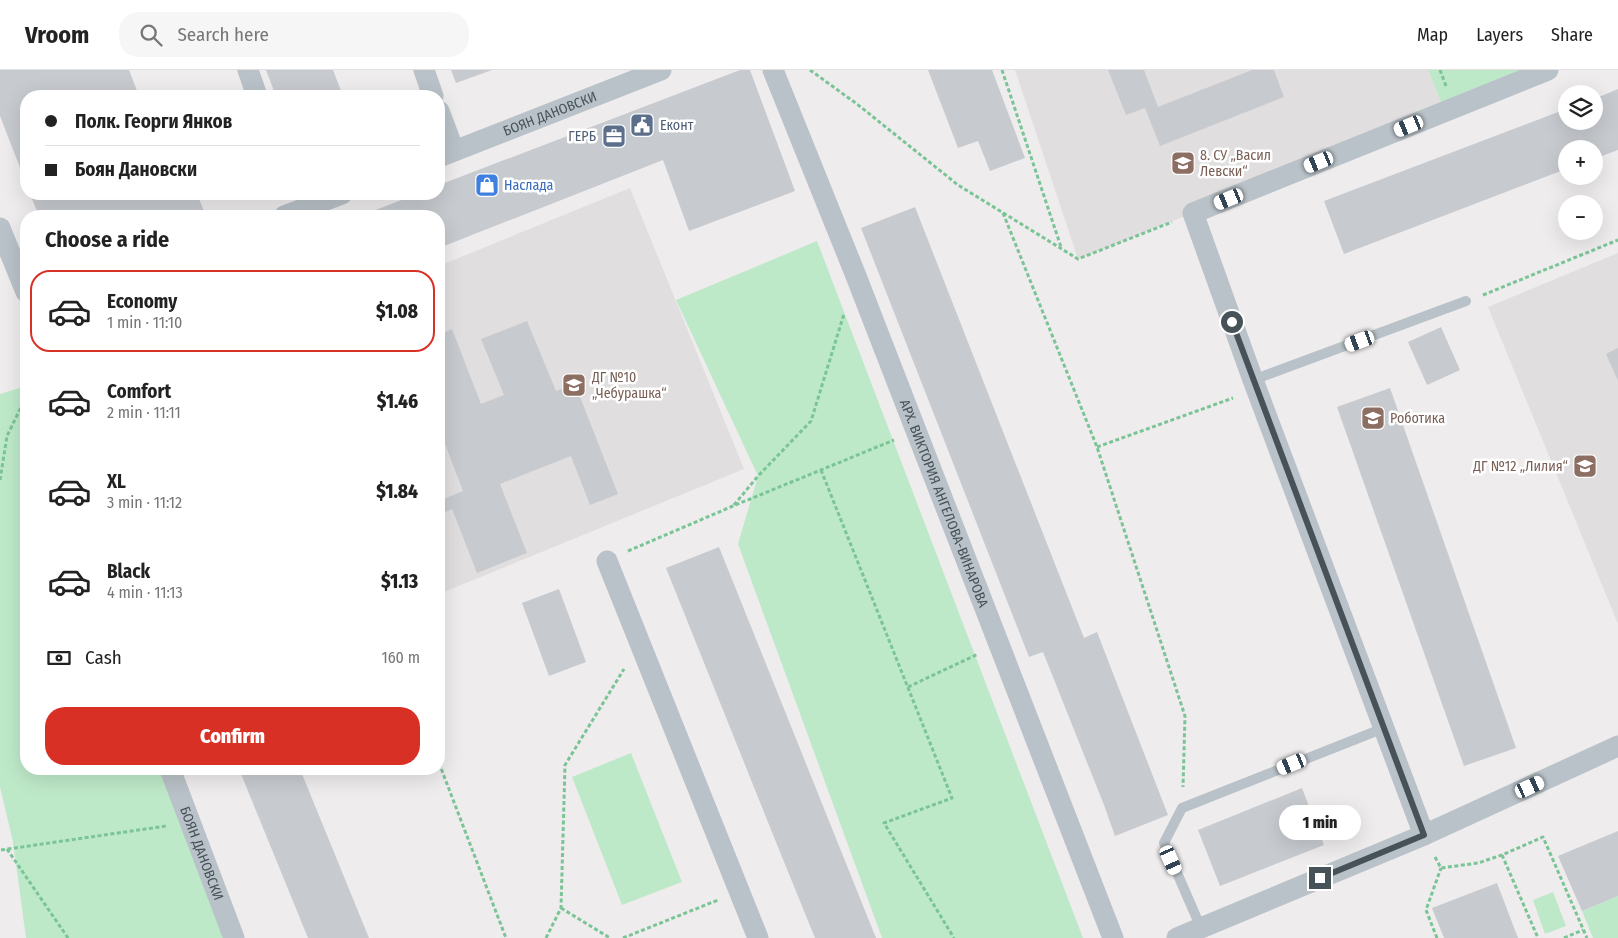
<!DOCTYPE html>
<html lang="en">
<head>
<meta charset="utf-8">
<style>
  :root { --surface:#fff; --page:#f6f6f6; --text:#222; --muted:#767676; --line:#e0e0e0; --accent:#d93025 }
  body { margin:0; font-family:"Fira Sans Condensed",sans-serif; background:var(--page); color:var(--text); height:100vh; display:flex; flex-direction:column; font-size:19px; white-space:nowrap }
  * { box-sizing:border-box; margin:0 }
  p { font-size:16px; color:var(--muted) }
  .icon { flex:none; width:28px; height:28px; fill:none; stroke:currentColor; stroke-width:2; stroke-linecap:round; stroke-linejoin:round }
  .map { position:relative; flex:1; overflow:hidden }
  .sheet { position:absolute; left:20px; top:140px; width:425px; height:565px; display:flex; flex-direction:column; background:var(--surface); border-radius:20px; box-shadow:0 5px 20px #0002 }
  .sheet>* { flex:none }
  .banner { position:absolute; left:20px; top:20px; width:425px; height:110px; border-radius:20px; box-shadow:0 5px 20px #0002; display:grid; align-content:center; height:110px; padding:0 25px; background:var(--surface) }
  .controls { position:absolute; left:1558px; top:15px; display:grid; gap:10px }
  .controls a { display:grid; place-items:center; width:45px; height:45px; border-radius:50%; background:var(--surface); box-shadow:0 5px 20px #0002; font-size:25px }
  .end { position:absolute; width:22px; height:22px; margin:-11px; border:6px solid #475258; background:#fff; box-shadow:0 0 0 2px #fff }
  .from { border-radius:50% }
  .bubble { position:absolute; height:35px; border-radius:18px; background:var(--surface); box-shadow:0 5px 20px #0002; font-size:16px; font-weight:800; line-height:35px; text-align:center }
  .car { position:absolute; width:15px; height:30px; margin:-15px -8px; border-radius:6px; box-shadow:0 0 4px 1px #0007; background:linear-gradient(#fff 24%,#345 0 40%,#fff 0 76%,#345 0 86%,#fff 0) }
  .banner b { display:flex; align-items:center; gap:18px; height:48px; font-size:19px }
  .banner b+b { border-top:1px solid var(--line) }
  .banner i { width:12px; height:12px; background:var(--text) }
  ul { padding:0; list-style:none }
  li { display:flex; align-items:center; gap:15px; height:82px; margin:0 10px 8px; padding:0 15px; border:2px solid transparent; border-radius:20px }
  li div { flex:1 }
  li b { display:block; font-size:19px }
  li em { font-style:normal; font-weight:800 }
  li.selected { border-color:var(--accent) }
  li>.icon { width:45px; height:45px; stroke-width:1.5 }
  h2 { padding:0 25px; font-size:22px; line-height:60px }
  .pay { display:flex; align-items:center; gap:12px; height:55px; padding:0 25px; font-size:19px }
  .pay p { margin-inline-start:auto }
  .action { display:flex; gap:10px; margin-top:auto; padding:10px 25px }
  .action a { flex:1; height:58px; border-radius:20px; background:var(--accent); color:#fff; font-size:20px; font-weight:800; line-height:58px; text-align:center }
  header { display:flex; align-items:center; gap:30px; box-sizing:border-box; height:70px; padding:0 25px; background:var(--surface); border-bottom:1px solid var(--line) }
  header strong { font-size:24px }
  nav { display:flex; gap:28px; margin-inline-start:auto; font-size:18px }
  .search { width:350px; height:45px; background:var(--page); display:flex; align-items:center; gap:12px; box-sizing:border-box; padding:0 18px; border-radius:20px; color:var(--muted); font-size:19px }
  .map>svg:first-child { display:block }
</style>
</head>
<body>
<header>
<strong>Vroom</strong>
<div class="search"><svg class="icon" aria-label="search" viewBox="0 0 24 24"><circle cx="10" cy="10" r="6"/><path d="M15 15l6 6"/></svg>Search here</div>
<nav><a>Map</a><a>Layers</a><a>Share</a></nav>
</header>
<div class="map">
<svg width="1618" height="868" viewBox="0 0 1618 868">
  <rect width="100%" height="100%" fill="#efeced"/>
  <!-- education -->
  <g fill="#e0dede">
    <path d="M 1015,0 L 1428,0 L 1445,42 L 1078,189 Z"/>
    <path d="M 630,118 L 744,399 L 439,524 L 439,196 Z"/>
    <path d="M 1618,183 L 1618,554 L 1488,237 Z"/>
  </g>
  <!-- green -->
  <g fill="#bee9c9">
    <path d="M 1428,0 L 1548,0 L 1445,42 Z"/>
    <path d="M 817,171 L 1083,868 L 882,868 L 738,474 L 758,406 L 676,230 Z"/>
    <path d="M 26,316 L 26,699 L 170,699 L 234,868 L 26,868 L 13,772 L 0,717 L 0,324 Z"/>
    <path d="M 631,683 L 682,812 L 622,835 L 572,707 Z"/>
    <path d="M 1553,822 L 1566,856 L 1545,864 L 1533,830 Z"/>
    <path d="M 1618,826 L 1618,868 L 1593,868 L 1582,841 Z"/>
  </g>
  <!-- building -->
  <g fill="#c7cacf">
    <path d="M 0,0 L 129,0 L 139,26 L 26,26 L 26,113 L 0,46 Z"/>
    <path d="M 266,0 L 333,0 L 343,26 L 276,26 Z"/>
    <path d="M 451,0 L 492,0 L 456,13 Z"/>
    <path d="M 740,0 L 750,0 L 795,121 L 689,161 L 663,90 L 439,178 L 439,146 L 360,146 L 417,124 L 439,124 L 439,115 Z"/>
    <path d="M 928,0 L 992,0 L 1025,88 L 990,101 L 978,71 L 958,78 Z"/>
    <path d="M 1108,0 L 1144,0 L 1158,37 L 1252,0 L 1274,0 L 1284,27 L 1160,76 L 1145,38 L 1126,45 Z"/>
    <path d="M 1618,19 L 1618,80 L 1594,89 L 1594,79 L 1566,79 L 1566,99 L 1344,184 L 1324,131 L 1566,39 L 1566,51 L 1594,51 L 1594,29 Z"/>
    <path d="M 30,124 L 197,124 L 206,146 L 39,146 Z"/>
    <path d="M 915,137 L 1084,568 L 1097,562 L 1168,745 L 1115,766 L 1104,735 L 1043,582 L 1029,587 L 861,158 Z"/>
    <path d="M 527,251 L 556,321 L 575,314 L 618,424 L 590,435 L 571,386 L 500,414 L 527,483 L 477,503 L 452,439 L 439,445 L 439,431 L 463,421 L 439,358 L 439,265 L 452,259 L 481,334 L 504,325 L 481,269 Z"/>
    <path d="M 1441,257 L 1460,300 L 1427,315 L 1408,272 Z"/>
    <path d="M 1618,278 L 1618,311 L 1606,284 Z"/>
    <path d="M 1390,318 L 1516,678 L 1464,696 L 1337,337 Z"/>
    <path d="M 719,477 L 876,868 L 815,868 L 780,782 L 666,498 Z"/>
    <path d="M 559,519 L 586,592 L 549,606 L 522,533 Z"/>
    <path d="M 239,699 L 300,699 L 369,868 L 308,868 Z"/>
    <path d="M 1302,718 L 1324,775 L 1220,816 L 1198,760 Z"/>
    <path d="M 1618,761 L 1618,826 L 1582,841 L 1558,786 Z"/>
    <path d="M 1497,813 L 1518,868 L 1444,868 L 1432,838 Z"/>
  </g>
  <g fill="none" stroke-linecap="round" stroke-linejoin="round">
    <!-- path -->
    <g stroke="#7ac496" stroke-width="3" stroke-dasharray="4 2.5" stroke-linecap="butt">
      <path d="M 810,0 L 857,34 L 958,115 L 1078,189 L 1172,152"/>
      <path d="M 1002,0 L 1061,177"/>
      <path d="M 1440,0 L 1446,16"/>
      <path d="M 1003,143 L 1097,377 L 1185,646 L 1183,717"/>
      <path d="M 1483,225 L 1618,170"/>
      <path d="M 1097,377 L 1233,328"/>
      <path d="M 821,400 L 952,728 L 884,753 L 954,868"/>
      <path d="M 0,410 L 7,366 L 26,327"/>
      <path d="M 734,435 L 758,406 L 811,351 L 844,244"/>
      <path d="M 628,481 L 733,436 L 894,370"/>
      <path d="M 908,617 L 978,584"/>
      <path d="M 439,693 L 506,868"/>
      <path d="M 7,779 L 68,868"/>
      <path d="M 1,780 L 166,756"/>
      <path d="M 1502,785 L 1538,868"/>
      <path d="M 1435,787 L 1441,798 L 1478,793 L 1502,785 L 1543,767 L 1587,868"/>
      <path d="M 561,838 L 610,868"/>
      <path d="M 546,868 L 561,838 L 565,695 L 624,599"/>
      <path d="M 623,868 L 718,830"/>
      <path d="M 1437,868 L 1426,840 L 1441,798"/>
      <path d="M 1564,868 L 1583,860"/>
    </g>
    <!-- service -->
    <g stroke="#b9c2c8" stroke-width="10">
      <path d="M 1253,310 L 1466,231"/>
      <path d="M 1201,858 L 1164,773 L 1182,738 L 1384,658"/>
    </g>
    <!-- minor -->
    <g stroke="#b9c2c8" stroke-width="21">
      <path d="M 248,0 L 257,26"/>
      <path d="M 424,0 L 433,26"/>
      <path id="s1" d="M 773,0 L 856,206 L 1113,868"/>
      <path d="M 439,41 L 454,81"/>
      <path id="s2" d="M 439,87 L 661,0"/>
      <path d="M 284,146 L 342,124"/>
      <path d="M 0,158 L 26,222"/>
      <path d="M 607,491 L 758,868"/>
      <path id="s3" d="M 170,699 L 234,868"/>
      <path d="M 1424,765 L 1253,310 L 1193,143 L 1548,0"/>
      <path d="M 1177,868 L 1424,765 L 1618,676"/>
    </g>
  </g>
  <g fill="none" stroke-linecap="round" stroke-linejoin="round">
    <!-- route -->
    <path stroke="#475258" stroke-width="6" d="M 1232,252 L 1424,765 L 1320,808"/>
  </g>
  <!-- icons -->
  <defs>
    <g id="civic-square" transform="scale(1.25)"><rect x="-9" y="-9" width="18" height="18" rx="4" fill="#5c6f8a" stroke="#fff"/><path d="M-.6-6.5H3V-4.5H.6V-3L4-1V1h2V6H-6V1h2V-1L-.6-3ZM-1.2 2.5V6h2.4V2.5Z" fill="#fff"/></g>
    <g id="office-square" transform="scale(1.25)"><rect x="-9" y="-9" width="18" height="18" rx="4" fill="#5c6f8a" stroke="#fff"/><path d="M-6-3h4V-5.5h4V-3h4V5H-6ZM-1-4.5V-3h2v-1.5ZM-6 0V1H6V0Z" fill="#fff"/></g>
    <g id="school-square" transform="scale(1.25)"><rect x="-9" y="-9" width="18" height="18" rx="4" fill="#8d6e63" stroke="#fff"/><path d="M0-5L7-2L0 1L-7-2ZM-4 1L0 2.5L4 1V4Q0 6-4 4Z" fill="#fff"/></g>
    <g id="shop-square" transform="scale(1.25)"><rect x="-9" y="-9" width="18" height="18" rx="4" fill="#3f7fe0" stroke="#fff"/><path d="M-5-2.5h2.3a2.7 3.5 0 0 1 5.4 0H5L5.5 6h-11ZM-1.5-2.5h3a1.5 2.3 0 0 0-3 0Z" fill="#fff"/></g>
  </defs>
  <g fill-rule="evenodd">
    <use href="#civic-square" x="642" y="55"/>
    <use href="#office-square" x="614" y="66"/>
    <use href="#school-square" x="1183" y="93"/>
    <use href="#shop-square" x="487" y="115"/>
    <use href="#school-square" x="574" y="315"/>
    <use href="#school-square" x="1373" y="348"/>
    <use href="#school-square" x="1585" y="396"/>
  </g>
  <g text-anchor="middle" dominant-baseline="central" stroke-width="5" stroke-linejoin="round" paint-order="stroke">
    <!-- street labels -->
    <g font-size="14" fill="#475258" stroke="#fff">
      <text stroke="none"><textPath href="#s2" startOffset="119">БОЯН ДАНОВСКИ</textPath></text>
      <text stroke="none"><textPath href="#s1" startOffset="466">АРХ. ВИКТОРИЯ АНГЕЛОВА-ВИНАРОВА</textPath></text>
      <text stroke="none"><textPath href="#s3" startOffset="90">БОЯН ДАНОВСКИ</textPath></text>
    </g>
    <!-- service labels -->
    <g font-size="14" fill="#4e5e75" stroke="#fff" text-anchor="start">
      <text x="660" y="55">Еконт</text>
      <text x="596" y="66" text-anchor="end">ГЕРБ</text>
    </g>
    <!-- education labels -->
    <g font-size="14" fill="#785e54" stroke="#fff" text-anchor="start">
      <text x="1200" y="85">8. СУ „Васил<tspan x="1200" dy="16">Левски“</tspan></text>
      <text x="592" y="307">ДГ №10<tspan x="592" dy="16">„Чебурашка“</tspan></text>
      <text x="1390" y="348">Роботика</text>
      <text x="1568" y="396" text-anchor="end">ДГ №12 „Лилия“</text>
    </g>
    <!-- shop labels -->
    <g font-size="14" fill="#366cbe" stroke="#fff" text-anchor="start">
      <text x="504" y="115">Наслада</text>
    </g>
  </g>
</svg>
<div class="controls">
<a><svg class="icon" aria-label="layers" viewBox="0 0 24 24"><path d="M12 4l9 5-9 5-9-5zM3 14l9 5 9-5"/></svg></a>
<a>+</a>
<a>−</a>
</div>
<i class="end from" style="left:1232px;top:252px"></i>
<i class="end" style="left:1320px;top:808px"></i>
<div class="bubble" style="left:1279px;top:735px;width:82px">1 min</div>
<i class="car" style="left:1409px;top:56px;rotate:248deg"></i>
<i class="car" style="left:1319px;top:92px;rotate:248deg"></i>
<i class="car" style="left:1229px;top:129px;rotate:248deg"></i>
<i class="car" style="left:1360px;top:271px;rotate:250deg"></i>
<i class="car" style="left:1292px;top:694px;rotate:248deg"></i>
<i class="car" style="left:1530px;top:717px;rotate:65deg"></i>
<i class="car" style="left:1171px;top:790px;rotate:156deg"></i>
<div class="banner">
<b><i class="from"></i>Полк. Георги Янков</b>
<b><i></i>Боян Дановски</b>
</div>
<section class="sheet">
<h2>Choose a ride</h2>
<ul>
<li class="selected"><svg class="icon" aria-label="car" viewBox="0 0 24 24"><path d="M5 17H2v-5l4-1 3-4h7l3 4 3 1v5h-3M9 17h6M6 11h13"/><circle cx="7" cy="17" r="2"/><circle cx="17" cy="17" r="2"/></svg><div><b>Economy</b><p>1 min · 11:10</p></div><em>$1.08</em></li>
<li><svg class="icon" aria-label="car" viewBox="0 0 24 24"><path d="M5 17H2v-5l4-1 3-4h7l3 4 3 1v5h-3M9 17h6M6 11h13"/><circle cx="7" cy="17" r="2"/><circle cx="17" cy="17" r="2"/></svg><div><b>Comfort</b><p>2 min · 11:11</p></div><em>$1.46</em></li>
<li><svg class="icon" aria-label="car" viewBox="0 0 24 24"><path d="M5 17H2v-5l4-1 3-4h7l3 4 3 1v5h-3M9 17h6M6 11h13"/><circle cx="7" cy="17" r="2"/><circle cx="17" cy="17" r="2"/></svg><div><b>XL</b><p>3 min · 11:12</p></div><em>$1.84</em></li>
<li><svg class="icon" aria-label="car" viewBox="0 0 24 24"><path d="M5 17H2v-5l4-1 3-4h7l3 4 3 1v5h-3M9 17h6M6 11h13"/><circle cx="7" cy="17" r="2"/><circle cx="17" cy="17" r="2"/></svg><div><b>Black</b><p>4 min · 11:13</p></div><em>$1.13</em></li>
</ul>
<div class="pay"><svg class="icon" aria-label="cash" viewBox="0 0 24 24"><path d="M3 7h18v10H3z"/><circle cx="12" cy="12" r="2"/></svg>Cash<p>160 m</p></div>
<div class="action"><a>Confirm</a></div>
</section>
</div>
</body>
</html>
